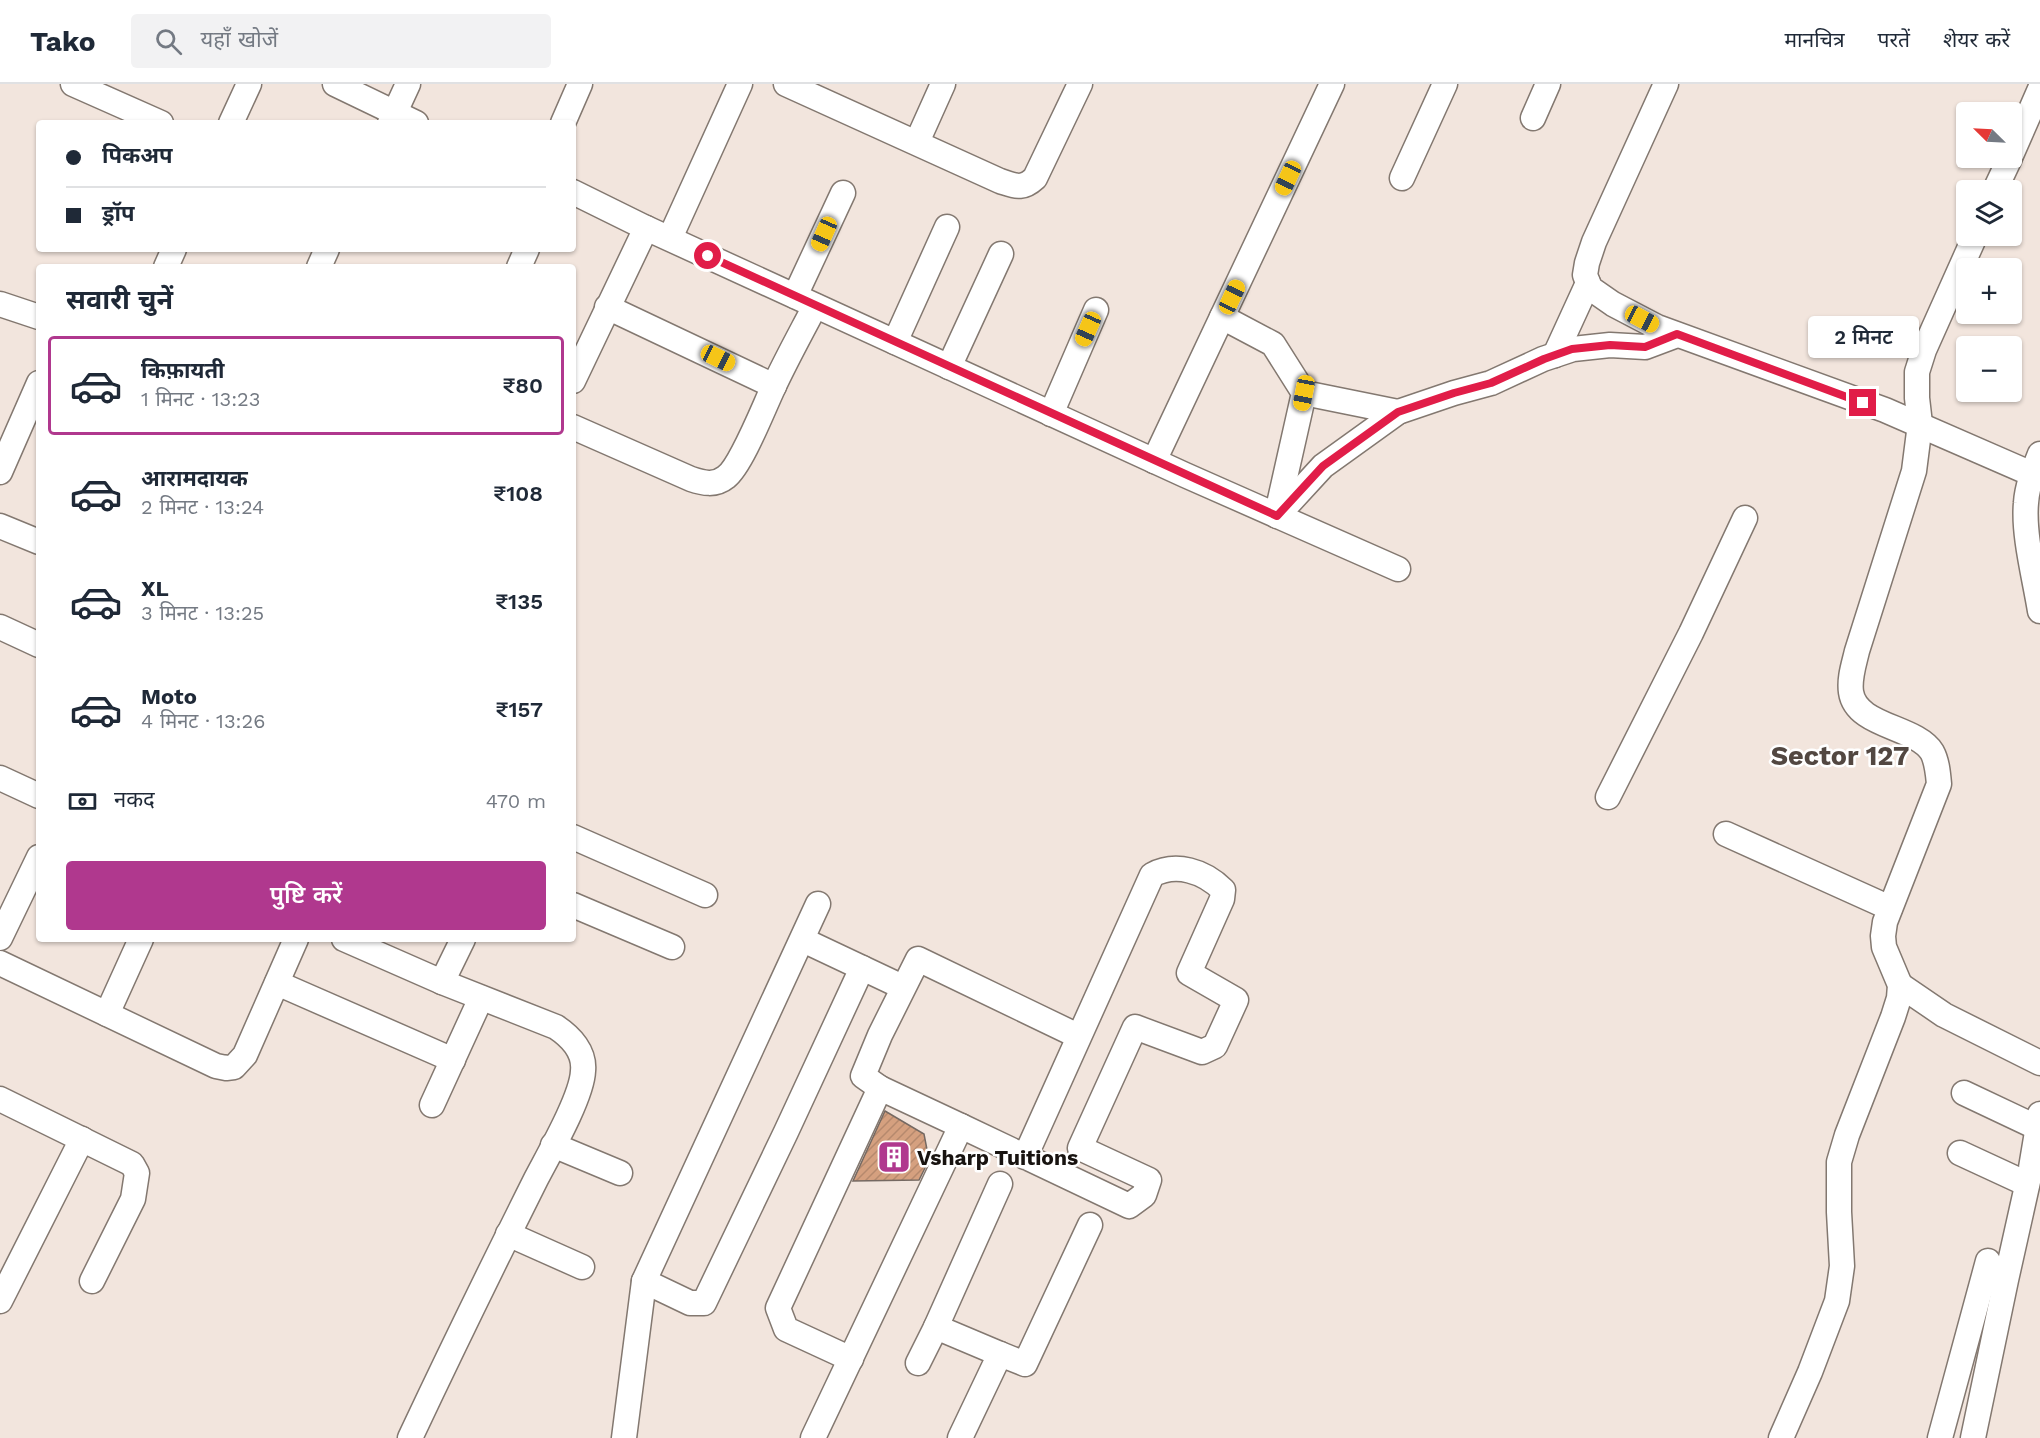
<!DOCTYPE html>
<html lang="hi">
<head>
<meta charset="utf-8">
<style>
  :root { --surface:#fff; --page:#f2f2f3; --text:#1f2937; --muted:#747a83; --line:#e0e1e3; --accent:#b0388e }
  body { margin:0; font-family:"Work Sans","Noto Sans Devanagari",sans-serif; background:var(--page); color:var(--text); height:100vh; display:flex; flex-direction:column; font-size:22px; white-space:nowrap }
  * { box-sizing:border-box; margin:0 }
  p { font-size:20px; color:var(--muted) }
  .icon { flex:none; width:33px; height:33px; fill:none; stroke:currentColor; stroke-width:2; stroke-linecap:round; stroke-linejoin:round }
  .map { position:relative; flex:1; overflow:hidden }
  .panel { position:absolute; left:36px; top:180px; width:540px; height:678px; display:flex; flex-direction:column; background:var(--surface); border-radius:6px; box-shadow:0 2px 4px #0004 }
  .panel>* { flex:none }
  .guide { position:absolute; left:36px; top:36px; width:540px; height:132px; border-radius:6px; box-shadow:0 2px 4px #0004; display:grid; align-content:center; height:132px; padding:0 30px; background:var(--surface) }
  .needle { width:39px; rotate:294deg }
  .tools { position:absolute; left:1956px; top:18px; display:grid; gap:12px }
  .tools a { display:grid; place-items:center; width:66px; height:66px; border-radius:6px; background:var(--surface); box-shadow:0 2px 4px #0004; font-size:30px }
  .end { position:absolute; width:27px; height:27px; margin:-14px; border:8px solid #e11d48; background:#fff; box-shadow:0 0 0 3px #fff }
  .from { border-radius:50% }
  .bubble { position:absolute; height:42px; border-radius:6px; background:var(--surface); box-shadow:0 2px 4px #0004; font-size:20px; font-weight:600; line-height:42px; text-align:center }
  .car { position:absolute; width:18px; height:36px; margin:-18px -9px; border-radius:8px; box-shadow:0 0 4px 2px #0007; background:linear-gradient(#f5c518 24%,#345 0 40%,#f5c518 0 76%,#345 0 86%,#f5c518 0) }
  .guide b { display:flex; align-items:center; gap:21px; height:57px; font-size:22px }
  .guide b+b { border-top:2px solid var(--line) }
  .guide i { width:15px; height:15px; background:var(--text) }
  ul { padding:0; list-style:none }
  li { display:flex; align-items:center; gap:18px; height:99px; margin:0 12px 9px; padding:0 18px; border:3px solid transparent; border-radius:6px }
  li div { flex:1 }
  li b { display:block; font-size:22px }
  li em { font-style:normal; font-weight:600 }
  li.on { border-color:var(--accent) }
  li>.icon { width:54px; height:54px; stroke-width:1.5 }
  h2 { padding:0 30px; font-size:27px; line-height:72px }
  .pay { display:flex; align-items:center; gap:15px; height:66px; padding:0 30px; font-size:22px }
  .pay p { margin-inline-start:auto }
  .action { display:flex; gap:12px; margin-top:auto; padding:12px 30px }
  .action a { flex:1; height:69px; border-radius:6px; background:var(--accent); color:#fff; font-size:24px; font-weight:600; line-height:69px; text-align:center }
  header { display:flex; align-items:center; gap:36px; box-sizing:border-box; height:84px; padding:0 30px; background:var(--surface); border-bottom:2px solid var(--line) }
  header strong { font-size:28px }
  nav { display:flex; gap:33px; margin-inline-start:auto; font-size:21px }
  .search { width:420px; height:54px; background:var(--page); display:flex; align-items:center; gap:15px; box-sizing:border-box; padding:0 21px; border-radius:6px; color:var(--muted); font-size:22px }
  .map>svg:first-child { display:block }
</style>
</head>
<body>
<header>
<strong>Tako</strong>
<div class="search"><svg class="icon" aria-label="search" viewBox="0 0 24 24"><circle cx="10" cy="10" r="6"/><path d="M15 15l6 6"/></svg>यहाँ खोजें</div>
<nav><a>मानचित्र</a><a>परतें</a><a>शेयर करें</a></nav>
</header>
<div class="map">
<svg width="2040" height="1354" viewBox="0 0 2040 1354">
  <defs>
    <pattern id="building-hatch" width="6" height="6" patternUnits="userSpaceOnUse" patternTransform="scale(1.5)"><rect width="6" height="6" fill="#d5a07f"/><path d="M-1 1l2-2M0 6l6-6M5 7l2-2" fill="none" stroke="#b6896d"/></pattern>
  </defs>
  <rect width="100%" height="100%" fill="#f2e5dd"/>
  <!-- building -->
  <path fill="url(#building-hatch)" stroke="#756962" stroke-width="1.5" d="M 885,1027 L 924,1050 L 929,1076 L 919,1096 L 853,1097 Z"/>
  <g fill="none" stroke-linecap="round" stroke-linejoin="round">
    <!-- minor casing -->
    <g stroke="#837870" stroke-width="27">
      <g id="minor">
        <path d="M 73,0 L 161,39"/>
        <path d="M 335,0 L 416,39"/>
        <path d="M 786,0 L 1000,97 C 1016,102 1022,106 1035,94 L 1080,0"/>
        <path d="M 1666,0 L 1594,158 L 1587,179 L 1585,191 L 1590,204 L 1613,220 L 1657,243 L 1885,326 L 2032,390"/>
        <path d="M 1533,34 L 1548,0"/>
        <path d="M 231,39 L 249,0"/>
        <path d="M 390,39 L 408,0"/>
        <path d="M 563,39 L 580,0"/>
        <path d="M 917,58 L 943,0"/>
        <path d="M 2012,69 L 2040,5"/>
        <path d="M 1402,94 L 1445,0"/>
        <path d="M 1995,106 L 2010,74"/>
        <path d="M 573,108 L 646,144 L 1185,391 L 1398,485"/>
        <path d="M 670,154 L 740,0"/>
        <path d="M 166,183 L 174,165"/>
        <path d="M 319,183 L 327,165"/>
        <path d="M 519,183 L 527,165"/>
        <path d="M 795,212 L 843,109"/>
        <path d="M 0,220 L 39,233"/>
        <path d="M 607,223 L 774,302"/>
        <path d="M 1222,233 L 1273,260 L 1304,309 L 1277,429"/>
        <path d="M 895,258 L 947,143"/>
        <path d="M 1555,271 L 1588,199"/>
        <path d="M 949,283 L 1001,170"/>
        <path d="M 573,297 L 646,144"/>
        <path d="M 1304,309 L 1398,328"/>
        <path d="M 1051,330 L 1096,226"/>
        <path d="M 573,343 L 691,395 C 703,399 715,402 726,393 C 741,382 764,323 773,304 C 786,276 801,249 815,222"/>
        <path d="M 2040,370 C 2034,385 2027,402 2026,419 C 2023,451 2035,495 2040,527"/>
        <path d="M 1154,377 L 1332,0"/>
        <path d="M 0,388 L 39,299"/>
        <path d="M 1277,432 L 1323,382 L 1398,328 L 1454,309 L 1491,299 L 1543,275 L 1573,265 L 1610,261 L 1645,263 L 1677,251"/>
        <path d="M 0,442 L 39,458"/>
        <path d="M 0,543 L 39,561"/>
        <path d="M 0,694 L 39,712"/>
        <path d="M 1608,713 L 1691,549 L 1745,434"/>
        <path d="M 1726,750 L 1890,824"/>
        <path d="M 573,753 L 705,811"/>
        <path d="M 573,821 L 672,863"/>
        <path d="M 0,854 L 39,773"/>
        <path d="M 344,855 L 442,898 L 556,943 C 571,953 585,968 583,987 C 582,1013 549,1070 536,1095 C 493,1181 451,1267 410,1354"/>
        <path d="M 803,856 L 892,898"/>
        <path d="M 0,879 L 216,982 L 226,984 L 234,983 L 245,971 L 296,855"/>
        <path d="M 442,898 L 463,855"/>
        <path d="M 277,899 L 453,976"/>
        <path d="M 1900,901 L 1944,931 L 2040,979"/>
        <path d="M 107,930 L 141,855"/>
        <path d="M 880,1004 L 863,992 L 880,951 L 918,875 L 1078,952"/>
        <path d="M 1964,1009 L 2038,1044"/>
        <path d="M 0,1015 L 132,1080 L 137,1089 L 133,1115 L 92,1197"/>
        <path d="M 432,1021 L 481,914"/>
        <path d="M 553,1061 L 620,1089"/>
        <path d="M 1960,1069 L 2027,1100"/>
        <path d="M 508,1150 L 582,1183"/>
        <path d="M 644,1197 L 690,1219 L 704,1219 L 786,1048 L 862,884"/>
        <path d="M 0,1217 L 82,1055"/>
        <path d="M 1000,1270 L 1025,1280 L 1090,1141"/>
        <path d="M 851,1275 L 786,1245 L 778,1224 L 880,1004 L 961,1042"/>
        <path d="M 918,1279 L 936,1243"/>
        <path d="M 624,1354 L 644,1197 L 818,820"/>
        <path d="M 813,1354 L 961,1042 L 1129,1122 L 1144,1111 L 1149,1096 L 1080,1064 L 1135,943 L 1202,968 L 1215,962 L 1236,916 L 1189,889 L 1222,815 L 1223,806 C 1204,787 1176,778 1152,791 L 1025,1073"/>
        <path d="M 960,1354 L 1000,1270 L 936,1243 L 1000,1100"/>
        <path d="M 1781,1354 L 1810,1288 L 1837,1217 L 1842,1182 L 1839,1128 L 1839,1078 L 1847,1051 L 1893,933 L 1899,914 L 1900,901 L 1884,863 L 1883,852 L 1885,838 L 1939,700 C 1938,689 1937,677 1932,668 C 1916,642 1856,643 1851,608 C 1849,594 1854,580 1857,567 L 1914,387 L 1920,340 L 1917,314 L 1917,288 L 1924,266 L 1975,152"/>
        <path d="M 1940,1354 L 1988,1177"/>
        <path d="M 1973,1354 L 2006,1196 L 2031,1084 L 2040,1030"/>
      </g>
    </g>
    <!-- minor -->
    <use href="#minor" stroke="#fff" stroke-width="24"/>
  </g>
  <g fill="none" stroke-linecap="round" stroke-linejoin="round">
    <!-- route -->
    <path stroke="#e11d48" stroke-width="8" d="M 708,172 L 1277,432 L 1323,382 L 1398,328 L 1454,309 L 1491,299 L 1544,275 L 1572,265 L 1610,261 L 1645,263 L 1677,250 L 1863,319"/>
  </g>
  <!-- icons -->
  <defs>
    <g id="building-square" transform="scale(1.725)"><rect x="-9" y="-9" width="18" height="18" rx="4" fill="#b0388e" stroke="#fff"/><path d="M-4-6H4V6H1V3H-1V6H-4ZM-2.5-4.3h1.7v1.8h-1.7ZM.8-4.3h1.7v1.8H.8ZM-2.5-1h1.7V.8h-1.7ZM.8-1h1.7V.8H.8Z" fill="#fff"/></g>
  </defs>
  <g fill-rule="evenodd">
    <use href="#building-square" x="894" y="1073"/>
  </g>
  <g text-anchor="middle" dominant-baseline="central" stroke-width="5" stroke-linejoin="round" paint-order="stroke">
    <!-- poi labels -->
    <g font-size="21" font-weight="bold" fill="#181310" stroke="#fff" text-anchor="start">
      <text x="917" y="1073">Vsharp Tuitions</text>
    </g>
    <!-- district labels -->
    <g font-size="27" font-weight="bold" fill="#524741" stroke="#fff">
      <text x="1840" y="672">Sector 127</text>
    </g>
  </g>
</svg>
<div class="tools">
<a><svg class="needle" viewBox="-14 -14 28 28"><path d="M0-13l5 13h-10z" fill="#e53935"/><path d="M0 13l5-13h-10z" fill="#747a83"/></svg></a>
<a><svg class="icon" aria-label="layers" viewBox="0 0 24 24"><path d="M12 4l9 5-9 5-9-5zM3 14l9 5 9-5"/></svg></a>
<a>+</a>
<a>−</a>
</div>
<i class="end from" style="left:708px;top:172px"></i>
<i class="end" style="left:1863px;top:319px"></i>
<div class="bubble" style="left:1808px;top:232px;width:111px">2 मिनट</div>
<i class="car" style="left:1288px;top:94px;rotate:205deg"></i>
<i class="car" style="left:824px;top:150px;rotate:204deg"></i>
<i class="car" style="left:1232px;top:213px;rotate:25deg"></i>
<i class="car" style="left:1642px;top:235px;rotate:118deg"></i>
<i class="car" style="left:1088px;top:245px;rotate:204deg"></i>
<i class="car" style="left:718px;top:274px;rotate:116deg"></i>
<i class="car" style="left:1304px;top:309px;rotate:191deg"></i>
<div class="guide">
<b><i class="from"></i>पिकअप</b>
<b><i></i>ड्रॉप</b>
</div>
<section class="panel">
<h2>सवारी चुनें</h2>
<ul>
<li class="on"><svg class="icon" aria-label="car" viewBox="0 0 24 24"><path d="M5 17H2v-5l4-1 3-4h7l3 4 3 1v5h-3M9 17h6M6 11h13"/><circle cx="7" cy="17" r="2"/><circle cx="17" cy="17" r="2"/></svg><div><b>किफ़ायती</b><p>1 मिनट · 13:23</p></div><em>₹80</em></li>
<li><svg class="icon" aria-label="car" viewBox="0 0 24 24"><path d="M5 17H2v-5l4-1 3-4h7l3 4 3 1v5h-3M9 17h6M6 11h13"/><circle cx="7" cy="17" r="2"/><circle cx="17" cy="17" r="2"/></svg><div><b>आरामदायक</b><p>2 मिनट · 13:24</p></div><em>₹108</em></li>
<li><svg class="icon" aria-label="car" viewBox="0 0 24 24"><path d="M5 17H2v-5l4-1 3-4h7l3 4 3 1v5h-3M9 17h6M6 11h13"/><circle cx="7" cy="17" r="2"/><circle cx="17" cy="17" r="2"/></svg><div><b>XL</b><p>3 मिनट · 13:25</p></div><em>₹135</em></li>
<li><svg class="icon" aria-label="car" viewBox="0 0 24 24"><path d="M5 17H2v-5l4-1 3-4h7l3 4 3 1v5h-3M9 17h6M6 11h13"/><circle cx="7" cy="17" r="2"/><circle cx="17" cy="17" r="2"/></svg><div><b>Moto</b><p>4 मिनट · 13:26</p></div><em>₹157</em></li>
</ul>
<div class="pay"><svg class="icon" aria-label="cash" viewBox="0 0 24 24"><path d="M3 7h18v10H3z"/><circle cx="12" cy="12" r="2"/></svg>नकद<p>470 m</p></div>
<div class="action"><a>पुष्टि करें</a></div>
</section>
</div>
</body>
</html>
